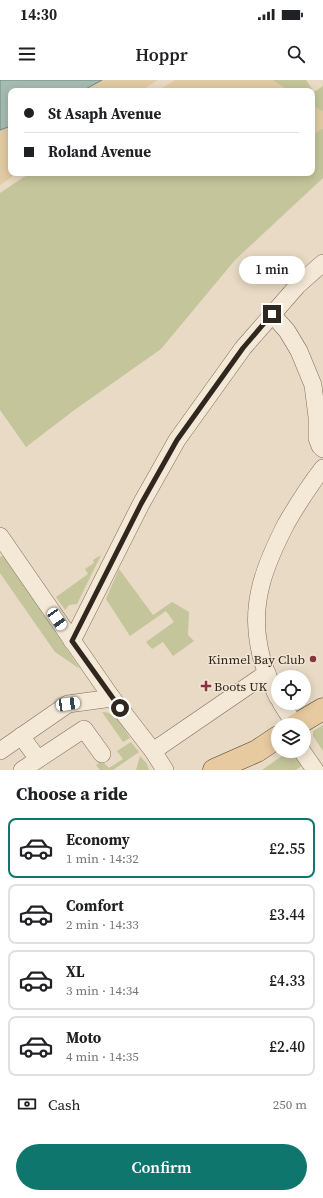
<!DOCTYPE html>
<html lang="en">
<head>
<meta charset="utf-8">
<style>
  :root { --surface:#fff; --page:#f6f6f6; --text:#202124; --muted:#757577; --line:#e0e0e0; --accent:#0f766e }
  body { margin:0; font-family:"Source Serif 4",serif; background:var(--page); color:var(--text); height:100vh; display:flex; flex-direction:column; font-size:15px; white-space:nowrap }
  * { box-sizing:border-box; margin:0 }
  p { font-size:13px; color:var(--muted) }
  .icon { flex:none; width:22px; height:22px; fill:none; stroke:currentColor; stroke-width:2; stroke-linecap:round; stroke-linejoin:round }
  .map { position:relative; height:690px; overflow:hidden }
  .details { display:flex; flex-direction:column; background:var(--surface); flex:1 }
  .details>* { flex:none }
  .guide { position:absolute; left:8px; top:8px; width:307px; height:88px; border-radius:8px; box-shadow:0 2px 10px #0003; display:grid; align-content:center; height:88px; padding:0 16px; background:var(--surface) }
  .fabs { position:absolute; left:271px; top:590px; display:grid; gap:8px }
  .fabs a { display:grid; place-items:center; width:40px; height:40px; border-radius:50%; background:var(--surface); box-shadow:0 2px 10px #0003; font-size:20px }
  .end { position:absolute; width:18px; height:18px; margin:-9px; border:5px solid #32271f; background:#fff; box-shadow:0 0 0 2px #fff }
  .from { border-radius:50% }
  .bubble { position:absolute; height:28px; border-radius:14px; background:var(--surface); box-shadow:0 2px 10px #0003; font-size:13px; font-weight:600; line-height:28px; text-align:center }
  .car { position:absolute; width:12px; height:24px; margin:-12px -6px; border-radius:5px; box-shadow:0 0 3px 1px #0007; background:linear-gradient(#fff 24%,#345 0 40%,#fff 0 76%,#345 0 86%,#fff 0) }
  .guide b { display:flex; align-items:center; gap:14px; height:38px; font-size:15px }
  .guide b+b { border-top:1px solid var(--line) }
  .guide i { width:10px; height:10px; background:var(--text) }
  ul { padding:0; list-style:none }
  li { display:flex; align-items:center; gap:12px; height:60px; margin:0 8px 6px; padding:0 8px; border:2px solid var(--line); border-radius:8px }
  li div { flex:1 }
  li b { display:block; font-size:15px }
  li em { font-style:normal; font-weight:600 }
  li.selected { border-color:var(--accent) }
  li>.icon { width:36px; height:36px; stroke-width:1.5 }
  h2 { padding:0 16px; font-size:18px; line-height:48px }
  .pay { display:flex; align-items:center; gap:10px; height:44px; padding:0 16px; font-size:15px }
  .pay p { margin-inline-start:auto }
  .action { display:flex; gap:8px; margin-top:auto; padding:8px 16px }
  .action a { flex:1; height:46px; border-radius:24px; background:var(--accent); color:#fff; font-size:16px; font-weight:600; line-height:46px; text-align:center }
  .status { display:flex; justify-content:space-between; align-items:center; height:28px; padding:0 20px; background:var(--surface); direction:ltr }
  .status svg { height:11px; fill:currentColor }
  header { display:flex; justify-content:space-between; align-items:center; height:52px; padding:0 16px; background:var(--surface); font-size:18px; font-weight:600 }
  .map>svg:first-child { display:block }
</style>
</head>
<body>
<div class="status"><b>14:30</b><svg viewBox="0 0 49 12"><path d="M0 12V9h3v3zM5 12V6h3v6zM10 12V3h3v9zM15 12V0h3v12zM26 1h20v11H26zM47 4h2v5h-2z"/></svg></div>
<header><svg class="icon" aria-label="menu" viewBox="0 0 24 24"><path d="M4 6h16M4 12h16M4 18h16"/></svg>Hoppr<svg class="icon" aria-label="search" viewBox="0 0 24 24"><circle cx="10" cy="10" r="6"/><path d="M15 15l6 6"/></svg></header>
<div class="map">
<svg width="323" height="690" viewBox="0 0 323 690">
  <rect width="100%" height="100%" fill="#e8dac4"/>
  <!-- green -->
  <g fill="#c4c59a">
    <path d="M 272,0 L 306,0 L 314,12 L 323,6 L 323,32 L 312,25 L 312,11 L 289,11 Z"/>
    <path d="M 323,48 L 323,98 L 235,180 L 161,269 L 73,331 L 26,367 L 0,330 L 0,113 L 30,93 L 312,93 L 312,55 Z"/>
    <path d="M 4,475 L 80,589 L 55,572 L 0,493 L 0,477 Z"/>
    <path d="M 101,475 L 77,524 L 69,525 L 65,530 L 56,517 L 88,494 L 85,489 L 94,483 L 93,480 Z"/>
    <path d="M 119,489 L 153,535 L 172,522 L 189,532 L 188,555 L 194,561 L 173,576 L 163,562 L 152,569 L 146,562 L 174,542 L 166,531 L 130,556 L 106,519 Z"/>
    <path d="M 102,632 C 118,632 122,646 130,658 L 123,662 Z"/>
    <path d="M 323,645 L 323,671 L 313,656 L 313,651 Z"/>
    <path d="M 131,662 L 139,672 L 113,690 L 100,690 L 96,685 L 102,681 L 109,688 L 123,679 L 117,671 Z"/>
    <path d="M 289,671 L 293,671 L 303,685 L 296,690 L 262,690 Z"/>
    <path d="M 140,676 L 147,684 L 149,690 L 136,690 Z"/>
  </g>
  <!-- sand -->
  <g fill="#e1cba4">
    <path d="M 0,0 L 158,0 L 141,11 L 11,11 L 11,93 L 18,93 L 0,105 Z"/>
    <path d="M 175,0 L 272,0 L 289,11 L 157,11 Z"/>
    <path d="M 312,25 L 323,32 L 323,48 L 312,55 Z"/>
  </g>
  <!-- water -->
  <path fill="#a5bcb3" stroke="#6e897f" d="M 0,0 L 102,0 L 82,11 L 11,11 L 11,46 L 0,50 Z"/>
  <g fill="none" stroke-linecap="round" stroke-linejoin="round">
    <!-- minor casing -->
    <g stroke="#816c5d" stroke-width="18">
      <g id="minor">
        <path d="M 272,234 L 287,251 L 299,271 L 313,305 L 317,337 L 317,358 L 320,366 L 323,369"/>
        <path d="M 0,456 L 112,618 L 153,671 L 165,690"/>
        <path d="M 72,561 L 141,424 L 177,360 L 243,268 L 298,205 L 323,183"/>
        <path d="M 278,618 C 270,601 262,585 259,566 C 250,521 266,483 286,444 C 297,425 309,406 323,388"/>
        <path d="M 281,623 L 295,645"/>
        <path d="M 21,656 L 38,679"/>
        <path d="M 0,671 L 68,624 L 112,618"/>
        <path d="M 153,671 L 267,593"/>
        <path d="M 302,671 L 315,690"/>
        <path d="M 22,690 L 84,649 L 102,674"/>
      </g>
    </g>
    <!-- major casing -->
    <g stroke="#4f3c30" stroke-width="23">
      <g id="major">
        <path d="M 296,645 L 323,629"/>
        <path d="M 214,690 L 257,671 L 278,657"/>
      </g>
    </g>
    <!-- minor -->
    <use href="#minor" stroke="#f4e8d6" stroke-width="17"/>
    <!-- major -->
    <use href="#major" stroke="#e7caa0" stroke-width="22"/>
  </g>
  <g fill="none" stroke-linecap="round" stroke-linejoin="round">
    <!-- route -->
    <path stroke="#32271f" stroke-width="5" d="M 120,628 L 72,561 L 141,424 L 177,360 L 243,268 L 272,234"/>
  </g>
  <!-- markers -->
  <g fill="#88343c" stroke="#f1e5d3" stroke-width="1.5">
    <circle cx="313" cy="579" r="4"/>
    <path d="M204 600h4v4h4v4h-4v4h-4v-4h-4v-4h4z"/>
  </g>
  <g text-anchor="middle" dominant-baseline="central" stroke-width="3" stroke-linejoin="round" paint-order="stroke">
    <!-- poi labels -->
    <g font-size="13" fill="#32271f" stroke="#f1e5d3" text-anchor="end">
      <text x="305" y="579">Kinmel Bay Club</text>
      <text x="214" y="606" text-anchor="start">Boots UK</text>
    </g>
  </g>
</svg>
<div class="fabs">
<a><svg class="icon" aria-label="locate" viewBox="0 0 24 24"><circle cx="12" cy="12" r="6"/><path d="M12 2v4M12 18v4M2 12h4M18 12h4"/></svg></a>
<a><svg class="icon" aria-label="layers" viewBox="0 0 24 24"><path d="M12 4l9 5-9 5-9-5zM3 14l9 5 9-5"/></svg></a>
</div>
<i class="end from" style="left:120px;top:628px"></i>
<i class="end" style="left:272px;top:234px"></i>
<div class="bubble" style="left:239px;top:176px;width:66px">1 min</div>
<i class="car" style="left:57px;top:539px;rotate:146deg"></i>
<i class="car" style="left:68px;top:624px;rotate:82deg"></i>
<div class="guide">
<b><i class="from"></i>St Asaph Avenue</b>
<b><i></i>Roland Avenue</b>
</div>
</div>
<section class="details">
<h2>Choose a ride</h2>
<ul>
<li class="selected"><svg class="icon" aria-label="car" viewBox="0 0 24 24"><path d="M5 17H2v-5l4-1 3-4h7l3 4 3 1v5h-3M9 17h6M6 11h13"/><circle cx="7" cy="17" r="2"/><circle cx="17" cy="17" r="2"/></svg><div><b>Economy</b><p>1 min · 14:32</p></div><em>£2.55</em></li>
<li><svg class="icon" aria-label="car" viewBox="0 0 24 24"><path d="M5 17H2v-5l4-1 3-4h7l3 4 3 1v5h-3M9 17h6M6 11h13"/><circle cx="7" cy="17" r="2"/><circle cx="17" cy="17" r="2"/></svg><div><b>Comfort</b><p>2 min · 14:33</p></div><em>£3.44</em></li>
<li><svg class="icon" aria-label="car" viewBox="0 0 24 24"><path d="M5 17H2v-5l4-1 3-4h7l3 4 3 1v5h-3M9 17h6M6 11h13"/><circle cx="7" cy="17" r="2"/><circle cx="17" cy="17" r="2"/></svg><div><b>XL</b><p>3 min · 14:34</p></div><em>£4.33</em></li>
<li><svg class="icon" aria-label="car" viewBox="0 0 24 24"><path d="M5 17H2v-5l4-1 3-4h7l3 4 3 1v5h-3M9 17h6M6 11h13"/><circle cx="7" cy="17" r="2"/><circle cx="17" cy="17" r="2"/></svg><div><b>Moto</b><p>4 min · 14:35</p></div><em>£2.40</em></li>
</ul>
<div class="pay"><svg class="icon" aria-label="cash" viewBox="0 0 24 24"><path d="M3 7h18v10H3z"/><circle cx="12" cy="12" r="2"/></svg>Cash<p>250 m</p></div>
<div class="action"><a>Confirm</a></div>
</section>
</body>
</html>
